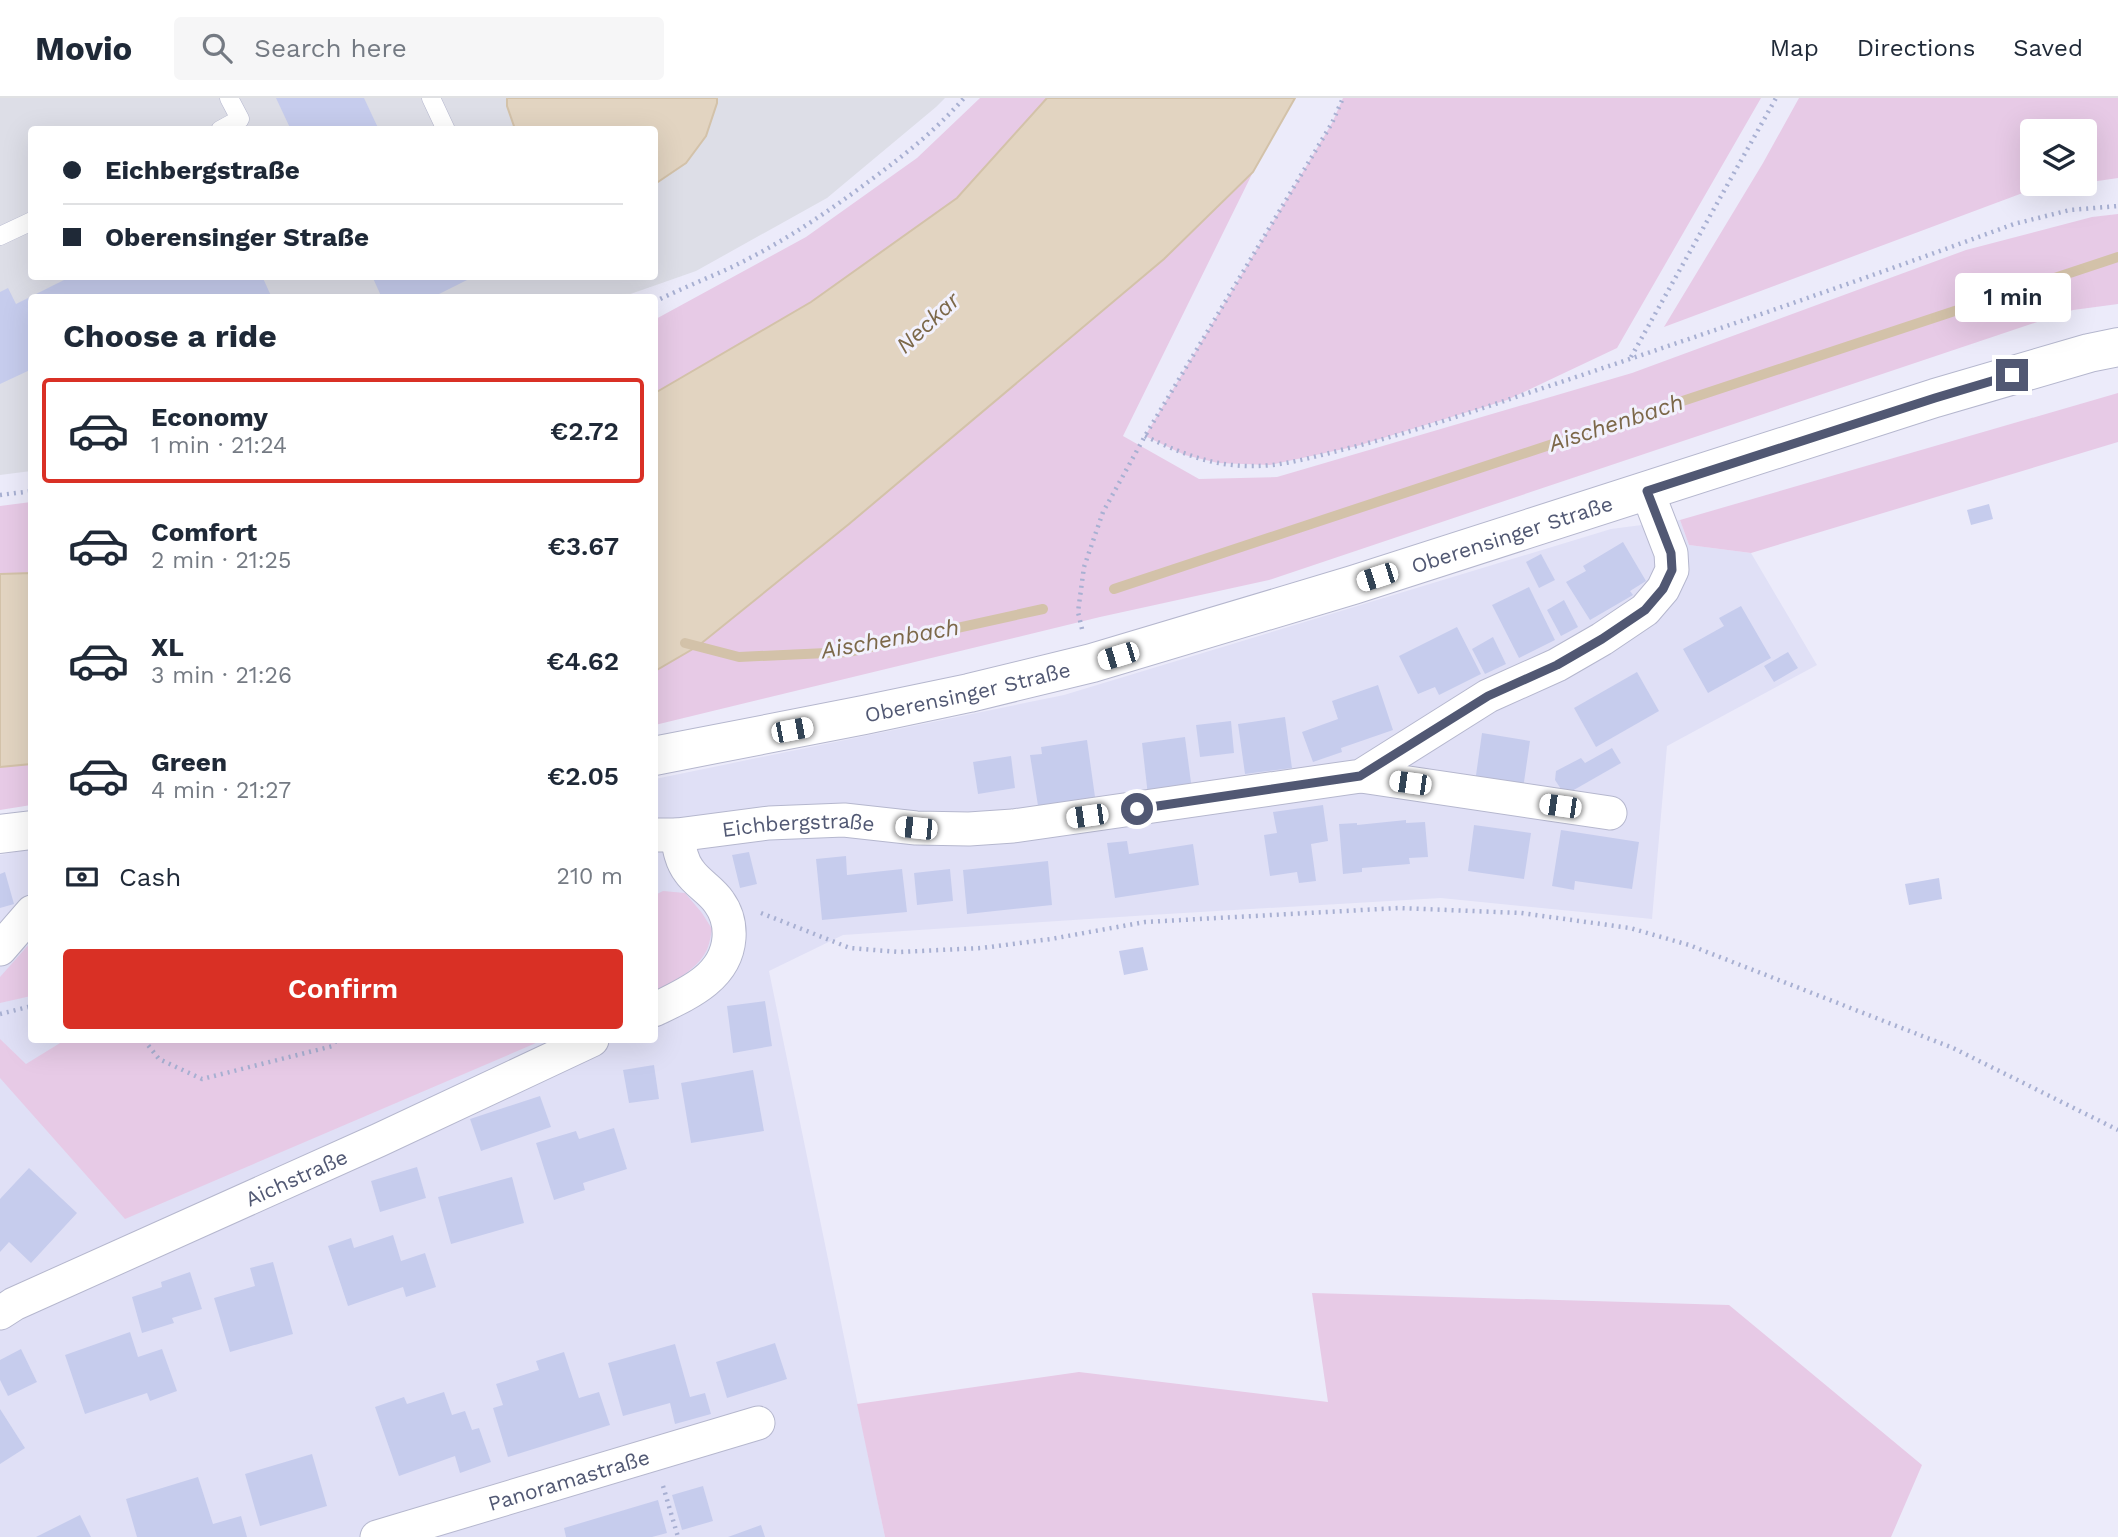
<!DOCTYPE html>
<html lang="en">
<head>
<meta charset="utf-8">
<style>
  :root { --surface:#fff; --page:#f6f6f7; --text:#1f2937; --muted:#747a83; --line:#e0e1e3; --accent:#d93025 }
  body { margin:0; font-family:"Work Sans",sans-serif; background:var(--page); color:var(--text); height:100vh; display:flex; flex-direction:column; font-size:26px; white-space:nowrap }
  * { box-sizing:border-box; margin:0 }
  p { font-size:23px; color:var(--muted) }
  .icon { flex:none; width:38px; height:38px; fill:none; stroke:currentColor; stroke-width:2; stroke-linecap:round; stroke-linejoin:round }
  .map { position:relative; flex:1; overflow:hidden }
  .details { position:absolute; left:28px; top:196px; width:630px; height:749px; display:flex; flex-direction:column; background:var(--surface); border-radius:7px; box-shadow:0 7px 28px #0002 }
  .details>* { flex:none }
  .banner { position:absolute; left:28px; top:28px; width:630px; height:154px; border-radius:7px; box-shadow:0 7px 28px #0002; display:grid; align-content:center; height:154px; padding:0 35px; background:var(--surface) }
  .controls { position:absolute; left:2020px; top:21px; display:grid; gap:14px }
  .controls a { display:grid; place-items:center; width:77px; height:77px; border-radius:7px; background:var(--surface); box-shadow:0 7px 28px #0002; font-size:35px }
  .end { position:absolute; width:32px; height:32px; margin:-16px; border:9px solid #515873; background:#fff; box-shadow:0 0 0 4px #fff }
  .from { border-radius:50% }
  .bubble { position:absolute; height:49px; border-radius:7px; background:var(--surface); box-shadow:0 7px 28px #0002; font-size:23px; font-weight:600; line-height:49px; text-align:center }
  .car { position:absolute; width:21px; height:42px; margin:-21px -10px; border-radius:9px; box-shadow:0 0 5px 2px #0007; background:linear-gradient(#fff 24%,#345 0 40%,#fff 0 76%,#345 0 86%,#fff 0) }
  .banner b { display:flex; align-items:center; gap:24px; height:66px; font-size:26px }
  .banner b+b { border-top:2px solid var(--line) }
  .banner i { width:18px; height:18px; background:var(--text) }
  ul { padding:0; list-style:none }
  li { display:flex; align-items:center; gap:21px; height:105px; margin:0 14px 10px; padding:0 21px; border:4px solid transparent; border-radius:7px }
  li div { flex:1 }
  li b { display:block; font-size:26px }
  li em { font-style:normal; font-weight:600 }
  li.current { border-color:var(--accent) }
  li>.icon { width:63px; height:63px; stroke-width:1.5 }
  h2 { padding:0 35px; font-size:32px; line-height:84px }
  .pay { display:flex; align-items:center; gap:18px; height:77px; padding:0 35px; font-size:26px }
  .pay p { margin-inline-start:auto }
  .button { display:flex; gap:14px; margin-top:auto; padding:14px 35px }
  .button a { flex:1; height:80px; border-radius:7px; background:var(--accent); color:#fff; font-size:28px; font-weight:600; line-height:80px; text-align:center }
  header { display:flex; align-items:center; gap:42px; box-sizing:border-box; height:98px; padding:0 35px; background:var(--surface); border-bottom:2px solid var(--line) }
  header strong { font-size:33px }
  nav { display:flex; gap:38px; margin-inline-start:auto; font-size:24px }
  .search { width:490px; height:63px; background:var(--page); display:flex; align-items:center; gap:18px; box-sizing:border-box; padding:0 24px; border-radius:7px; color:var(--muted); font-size:26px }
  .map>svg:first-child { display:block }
</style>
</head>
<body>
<header>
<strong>Movio</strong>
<div class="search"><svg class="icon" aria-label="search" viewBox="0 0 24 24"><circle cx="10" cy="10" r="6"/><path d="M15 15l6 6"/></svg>Search here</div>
<nav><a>Map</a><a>Directions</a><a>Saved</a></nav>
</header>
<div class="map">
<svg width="2118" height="1439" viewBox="0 0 2118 1439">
  <rect width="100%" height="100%" fill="#ecebfa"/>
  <!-- residential -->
  <path fill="#e0e0f6" d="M 1680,422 L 1689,447 L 1751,455 L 1817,567 L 1667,648 L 1652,821 L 1441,800 L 1150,817 L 843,837 L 769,873 L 885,1439 L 0,1439 L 0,757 L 31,751 L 32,942 L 654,942 L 655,681 L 1064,597 L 1611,431 Z"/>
  <!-- industrial -->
  <path fill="#dddee7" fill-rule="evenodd" d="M 0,0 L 945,0 L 936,9 L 827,100 L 696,173 L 622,199 L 32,200 L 31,373 L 0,377 ZM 32,32 L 654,32 L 654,178 L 32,178 Z"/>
  <!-- green -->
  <g fill="#e7cae6">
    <path d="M 980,0 L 1047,0 L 957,100 L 811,204 L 655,295 L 654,222 L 806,139 L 917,60 Z"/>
    <path d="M 1343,0 L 1761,0 L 1617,250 L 1507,302 L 1357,348 L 1270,367 L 1218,365 L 1185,357 L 1145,338 L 1288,99 L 1332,25 Z"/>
    <path d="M 1799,0 L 2118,0 L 2118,80 L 2084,85 L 2084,33 L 2032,33 L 2032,86 L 2077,86 L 2028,93 L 1664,229 L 1763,65 Z"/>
    <path d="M 1253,74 L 1123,338 L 1199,381 L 1277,379 L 1632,275 L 1966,152 L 2092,119 L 2118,116 L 2118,206 L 2073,212 L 1269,482 L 1100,519 L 655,627 L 654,573 L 698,548 L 849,426 L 1164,161 Z"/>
    <path d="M 2118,295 L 2118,344 L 1751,455 L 1689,447 L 1680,422 Z"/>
    <path d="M 31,404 L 31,475 L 0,476 L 0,408 Z"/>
    <path d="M 31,666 L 31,707 L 0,712 L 0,669 Z"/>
    <path d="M 663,793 L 685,795 L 702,815 L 712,831 C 711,837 710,843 708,849 C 701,869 673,885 655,893 L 655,797 Z"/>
    <path d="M 31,844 L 31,898 L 0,905 L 0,879 Z"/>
    <path d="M 0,941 L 26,966 L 65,942 L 543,942 L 125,1121 L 0,980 Z"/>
    <path d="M 1312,1195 L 1729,1207 L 1922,1367 L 1891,1439 L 885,1439 L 857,1306 L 1079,1274 L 1328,1304 Z"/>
  </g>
  <!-- water -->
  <g fill="#e2d4c1" stroke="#d3c2a9" stroke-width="2">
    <path d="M 507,0 L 717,0 L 717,5 L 706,38 L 686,65 L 655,86 L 654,32 L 515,31 L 507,8 Z"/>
    <path d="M 1047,0 L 1295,0 L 1253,74 L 1164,161 L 849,426 L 698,548 L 655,573 L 655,295 L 811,204 L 957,100 Z"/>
    <path d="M 32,475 L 31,666 L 0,669 L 0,476 Z"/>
  </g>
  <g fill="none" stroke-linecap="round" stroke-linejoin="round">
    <!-- stream -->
    <g stroke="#d3c2a9" stroke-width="10">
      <path d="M 1114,491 L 2118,159"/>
      <path d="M 685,545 L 739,559 L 848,554 L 1043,511"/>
    </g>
  </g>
  <!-- building -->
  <g fill="#c6cced">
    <path d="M 276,0 L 364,0 L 379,32 L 291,32 Z"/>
    <path d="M 72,178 L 262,178 L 272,200 L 32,200 L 32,271 L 0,286 L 0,194 L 8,190 L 16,206 Z"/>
    <path d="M 372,178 L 475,178 L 431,200 L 382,200 Z"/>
    <path d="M 1989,406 L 1993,421 L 1971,427 L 1967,412 Z"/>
    <path d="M 1623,444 L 1646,483 L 1630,493 L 1633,497 L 1590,522 L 1566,484 L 1586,473 L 1583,468 Z"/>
    <path d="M 1541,456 L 1555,482 L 1539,490 L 1526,464 Z"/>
    <path d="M 1529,489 L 1555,542 L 1519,560 L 1492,507 Z"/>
    <path d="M 1564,502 L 1578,529 L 1561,538 L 1547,512 Z"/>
    <path d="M 1741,508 L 1771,560 L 1708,595 L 1683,551 L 1724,528 L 1719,520 Z"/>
    <path d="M 1457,529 L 1481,576 L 1439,597 L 1435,589 L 1418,596 L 1399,558 Z"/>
    <path d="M 1493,539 L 1506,566 L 1485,576 L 1472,551 Z"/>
    <path d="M 1788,554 L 1798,570 L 1774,584 L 1764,568 Z"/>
    <path d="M 1637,574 L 1659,613 L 1596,649 L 1574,610 Z"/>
    <path d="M 1378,587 L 1393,632 L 1341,650 L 1342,654 L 1313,664 L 1302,634 L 1338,621 L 1332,603 Z"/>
    <path d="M 1285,619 L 1292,670 L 1245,676 L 1238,626 Z"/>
    <path d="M 1231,623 L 1234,655 L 1200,659 L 1196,627 Z"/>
    <path d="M 1482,635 L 1530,643 L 1523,691 L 1475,684 Z"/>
    <path d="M 1185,639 L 1192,692 L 1148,698 L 1142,645 Z"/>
    <path d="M 1087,642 L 1096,706 L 1039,714 L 1030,657 L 1042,656 L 1041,649 Z"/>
    <path d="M 1612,650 L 1621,665 L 1565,697 L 1555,682 L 1556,673 L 1581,660 L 1585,665 Z"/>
    <path d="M 1011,658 L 1015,690 L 978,696 L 973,664 Z"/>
    <path d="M 1323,707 L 1328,743 L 1311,746 L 1316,783 L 1299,785 L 1297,774 L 1270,778 L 1264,737 L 1277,735 L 1273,714 Z"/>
    <path d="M 1406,722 L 1406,725 L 1425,724 L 1428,759 L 1409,760 L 1410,766 L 1362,770 L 1362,774 L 1343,776 L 1339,726 L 1357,725 L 1357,727 Z"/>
    <path d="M 1474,727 L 1531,735 L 1524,781 L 1468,773 Z"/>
    <path d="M 1561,732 L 1639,744 L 1632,791 L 1575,783 L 1574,792 L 1552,788 Z"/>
    <path d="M 1127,743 L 1129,756 L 1193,746 L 1199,787 L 1115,800 L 1107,745 Z"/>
    <path d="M 749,754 L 757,786 L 740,790 L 732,757 Z"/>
    <path d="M 846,758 L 847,777 L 902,771 L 907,814 L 822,822 L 816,761 Z"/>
    <path d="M 1048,763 L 1052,807 L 967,816 L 963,772 Z"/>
    <path d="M 950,771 L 953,803 L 917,807 L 914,775 Z"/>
    <path d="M 5,774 L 14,806 L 0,810 L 0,776 Z"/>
    <path d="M 1939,780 L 1942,801 L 1909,807 L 1905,786 Z"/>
    <path d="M 1143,849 L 1148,872 L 1124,877 L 1119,853 Z"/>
    <path d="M 765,903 L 772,948 L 733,955 L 727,908 Z"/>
    <path d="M 654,967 L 659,1001 L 629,1005 L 623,972 Z"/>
    <path d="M 753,972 L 764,1033 L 691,1045 L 681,985 Z"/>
    <path d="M 540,998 L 551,1029 L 481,1053 L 470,1021 Z"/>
    <path d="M 614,1030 L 627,1071 L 583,1085 L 585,1092 L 554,1102 L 536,1045 L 576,1033 L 579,1041 Z"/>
    <path d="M 417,1069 L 426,1100 L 380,1114 L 371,1083 Z"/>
    <path d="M 29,1070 L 77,1115 L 31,1165 L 9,1144 L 0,1154 L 0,1101 Z"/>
    <path d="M 512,1079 L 524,1125 L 451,1146 L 438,1099 Z"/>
    <path d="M 393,1137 L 401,1163 L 425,1155 L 436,1189 L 406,1199 L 403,1189 L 348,1208 L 328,1148 L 351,1140 L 354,1150 Z"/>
    <path d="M 273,1164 L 293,1236 L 230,1254 L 214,1200 L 255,1188 L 250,1170 Z"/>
    <path d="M 190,1174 L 202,1211 L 172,1220 L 174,1225 L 142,1235 L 132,1199 L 162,1189 L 161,1184 Z"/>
    <path d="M 130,1234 L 138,1259 L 162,1251 L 177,1293 L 150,1303 L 147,1295 L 85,1316 L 65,1257 Z"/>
    <path d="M 775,1245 L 787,1281 L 727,1300 L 716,1264 Z"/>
    <path d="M 675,1246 L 690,1299 L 705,1295 L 711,1316 L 675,1326 L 670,1305 L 623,1318 L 608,1265 Z"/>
    <path d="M 21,1251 L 37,1284 L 8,1298 L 0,1282 L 0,1262 Z"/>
    <path d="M 564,1254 L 579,1300 L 599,1294 L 610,1327 L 508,1359 L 493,1310 L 503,1307 L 496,1286 L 539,1272 L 536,1263 Z"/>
    <path d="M 444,1294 L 452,1317 L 465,1313 L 472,1332 L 479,1330 L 491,1364 L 460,1375 L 455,1358 L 399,1378 L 375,1309 L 404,1299 L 407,1306 Z"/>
    <path d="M 0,1311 L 25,1350 L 0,1366 Z"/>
    <path d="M 312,1356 L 327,1408 L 260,1428 L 245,1376 Z"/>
    <path d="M 198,1379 L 213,1426 L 241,1418 L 247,1439 L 137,1439 L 126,1401 Z"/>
    <path d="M 703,1388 L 713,1423 L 682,1432 L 672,1397 Z"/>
    <path d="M 658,1402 L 667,1435 L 652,1439 L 566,1439 L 564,1430 Z"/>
    <path d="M 80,1417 L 91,1439 L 36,1439 Z"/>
    <path d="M 761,1427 L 765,1439 L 728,1439 Z"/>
  </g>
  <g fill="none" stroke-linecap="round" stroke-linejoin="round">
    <!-- service casing -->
    <g stroke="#b5b7ce" stroke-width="19">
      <g id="service">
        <path d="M 431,0 L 446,32"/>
        <path d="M 220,32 L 240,21 L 229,0"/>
        <path d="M 0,138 L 32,123"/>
      </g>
    </g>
    <!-- minor casing -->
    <g stroke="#b5b7ce" stroke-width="35">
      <g id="minor">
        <path d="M 1361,678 L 1610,715"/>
        <path id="s1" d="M 654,737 L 677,737 L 769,725 L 844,722 L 916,730 L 969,731 L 1013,728 L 1361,678 L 1488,598 L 1557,567 L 1602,541 L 1645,512 L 1663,491 L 1672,472 L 1671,455 L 1647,393"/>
        <path d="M 0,851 L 32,814"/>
        <path d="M 654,912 C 687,896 726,880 729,840 C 730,826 727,815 719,804 C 711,792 697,785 689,773 C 681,763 679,749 677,737"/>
        <path id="s2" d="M 0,1215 L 14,1206 L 379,1042 L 592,942"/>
        <path id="s3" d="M 377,1439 L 758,1325"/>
      </g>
    </g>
    <!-- tertiary casing -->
    <g stroke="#b5b7ce" stroke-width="40">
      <g id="tertiary">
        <path id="s4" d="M 654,658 L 864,617 L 969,595 L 1092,565 L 1353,487 L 1935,300 L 2089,255 L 2118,249"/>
        <path d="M 0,736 L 32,732"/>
      </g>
    </g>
    <!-- path -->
    <g stroke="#a8b0d2" stroke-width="4.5" stroke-dasharray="2 5" stroke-linecap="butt">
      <path d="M 654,204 C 680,191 706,181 732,169 C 782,145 828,114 872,81 C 906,56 937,31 964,0"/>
      <path d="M 1631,259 L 1776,0"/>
      <path d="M 1145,338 C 1188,359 1223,372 1272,367 C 1297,364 1321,357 1345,351 C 1410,335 1474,313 1537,292 C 1697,239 1856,184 2014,126 L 2070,112 L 2118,108"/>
      <path d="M 0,397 L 32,393"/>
      <path d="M 1082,531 L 1078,514 L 1084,469 L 1103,414 L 1145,338 L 1332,25 L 1343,0"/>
      <path d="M 761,815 L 850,850 L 899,854 L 982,850 L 1051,841 L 1145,824 L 1399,810 L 1521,815 L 1630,830 L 1689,847 L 1953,950 L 2118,1032"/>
      <path d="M 0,916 L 32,908"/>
      <path d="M 144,942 L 159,961 L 202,981 L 333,948 L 336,942"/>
      <path d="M 663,1388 L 678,1439"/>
    </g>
    <!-- service -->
    <use href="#service" stroke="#fff" stroke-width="18"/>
    <!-- minor -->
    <use href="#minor" stroke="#fff" stroke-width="33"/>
    <!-- tertiary -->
    <use href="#tertiary" stroke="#fff" stroke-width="38"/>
  </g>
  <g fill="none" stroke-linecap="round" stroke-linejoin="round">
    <!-- route -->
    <path stroke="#515873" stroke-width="9" d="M 1137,711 L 1360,678 L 1488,598 L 1557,567 L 1602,541 L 1645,512 L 1663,491 L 1672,472 L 1671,455 L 1647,393 L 1935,300 L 2012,277"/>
  </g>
  <g text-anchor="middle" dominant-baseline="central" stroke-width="6" stroke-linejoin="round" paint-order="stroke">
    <!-- street labels -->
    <g font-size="21" fill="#515873" stroke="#f2f1fd">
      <text stroke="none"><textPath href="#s4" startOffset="887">Oberensinger Straße</textPath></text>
      <text stroke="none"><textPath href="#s4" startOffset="320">Oberensinger Straße</textPath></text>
      <text stroke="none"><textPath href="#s1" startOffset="145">Eichbergstraße</textPath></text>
      <text stroke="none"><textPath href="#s2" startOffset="326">Aichstraße</textPath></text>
      <text stroke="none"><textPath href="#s3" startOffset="200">Panoramastraße</textPath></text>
    </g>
    <!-- water labels -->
    <g font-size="23" font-style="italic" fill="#7c6849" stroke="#f2f1fd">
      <text transform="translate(928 225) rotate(-43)">Neckar</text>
      <text transform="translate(1616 325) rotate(-18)">Aischenbach</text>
      <text transform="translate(890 541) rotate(-10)">Aischenbach</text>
    </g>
  </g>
</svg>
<div class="controls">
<a><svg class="icon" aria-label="layers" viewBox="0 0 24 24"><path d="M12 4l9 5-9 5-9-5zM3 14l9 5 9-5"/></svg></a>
</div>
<i class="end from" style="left:1137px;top:711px"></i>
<i class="end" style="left:2012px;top:277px"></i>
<div class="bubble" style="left:1955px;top:175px;width:116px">1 min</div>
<i class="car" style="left:1377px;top:479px;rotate:252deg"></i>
<i class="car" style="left:1118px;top:558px;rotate:253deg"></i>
<i class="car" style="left:792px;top:632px;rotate:79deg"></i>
<i class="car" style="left:1410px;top:685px;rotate:278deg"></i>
<i class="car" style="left:1560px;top:708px;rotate:278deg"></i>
<i class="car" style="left:1087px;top:718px;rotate:262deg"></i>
<i class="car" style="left:916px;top:730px;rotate:276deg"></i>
<div class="banner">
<b><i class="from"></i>Eichbergstraße</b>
<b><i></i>Oberensinger Straße</b>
</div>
<section class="details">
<h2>Choose a ride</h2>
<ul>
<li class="current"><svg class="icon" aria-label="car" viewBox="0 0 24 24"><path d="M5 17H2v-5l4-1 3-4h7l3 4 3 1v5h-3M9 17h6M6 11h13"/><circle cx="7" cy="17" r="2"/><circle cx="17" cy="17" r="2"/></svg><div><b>Economy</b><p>1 min · 21:24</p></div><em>€2.72</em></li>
<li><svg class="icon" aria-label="car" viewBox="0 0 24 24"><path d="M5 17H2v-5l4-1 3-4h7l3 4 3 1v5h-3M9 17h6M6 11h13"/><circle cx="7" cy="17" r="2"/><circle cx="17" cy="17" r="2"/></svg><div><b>Comfort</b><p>2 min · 21:25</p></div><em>€3.67</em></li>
<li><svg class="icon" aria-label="car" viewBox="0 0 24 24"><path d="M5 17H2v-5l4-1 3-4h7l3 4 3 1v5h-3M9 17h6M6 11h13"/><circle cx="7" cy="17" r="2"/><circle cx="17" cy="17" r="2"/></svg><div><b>XL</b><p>3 min · 21:26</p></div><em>€4.62</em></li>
<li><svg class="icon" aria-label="car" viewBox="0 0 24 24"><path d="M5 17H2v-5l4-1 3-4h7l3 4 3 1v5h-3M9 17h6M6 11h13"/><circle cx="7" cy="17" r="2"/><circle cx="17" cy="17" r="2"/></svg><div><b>Green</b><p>4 min · 21:27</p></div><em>€2.05</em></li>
</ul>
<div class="pay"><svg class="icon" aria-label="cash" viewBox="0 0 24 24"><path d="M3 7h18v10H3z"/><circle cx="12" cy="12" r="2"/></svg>Cash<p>210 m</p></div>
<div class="button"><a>Confirm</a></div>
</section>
</div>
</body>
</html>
